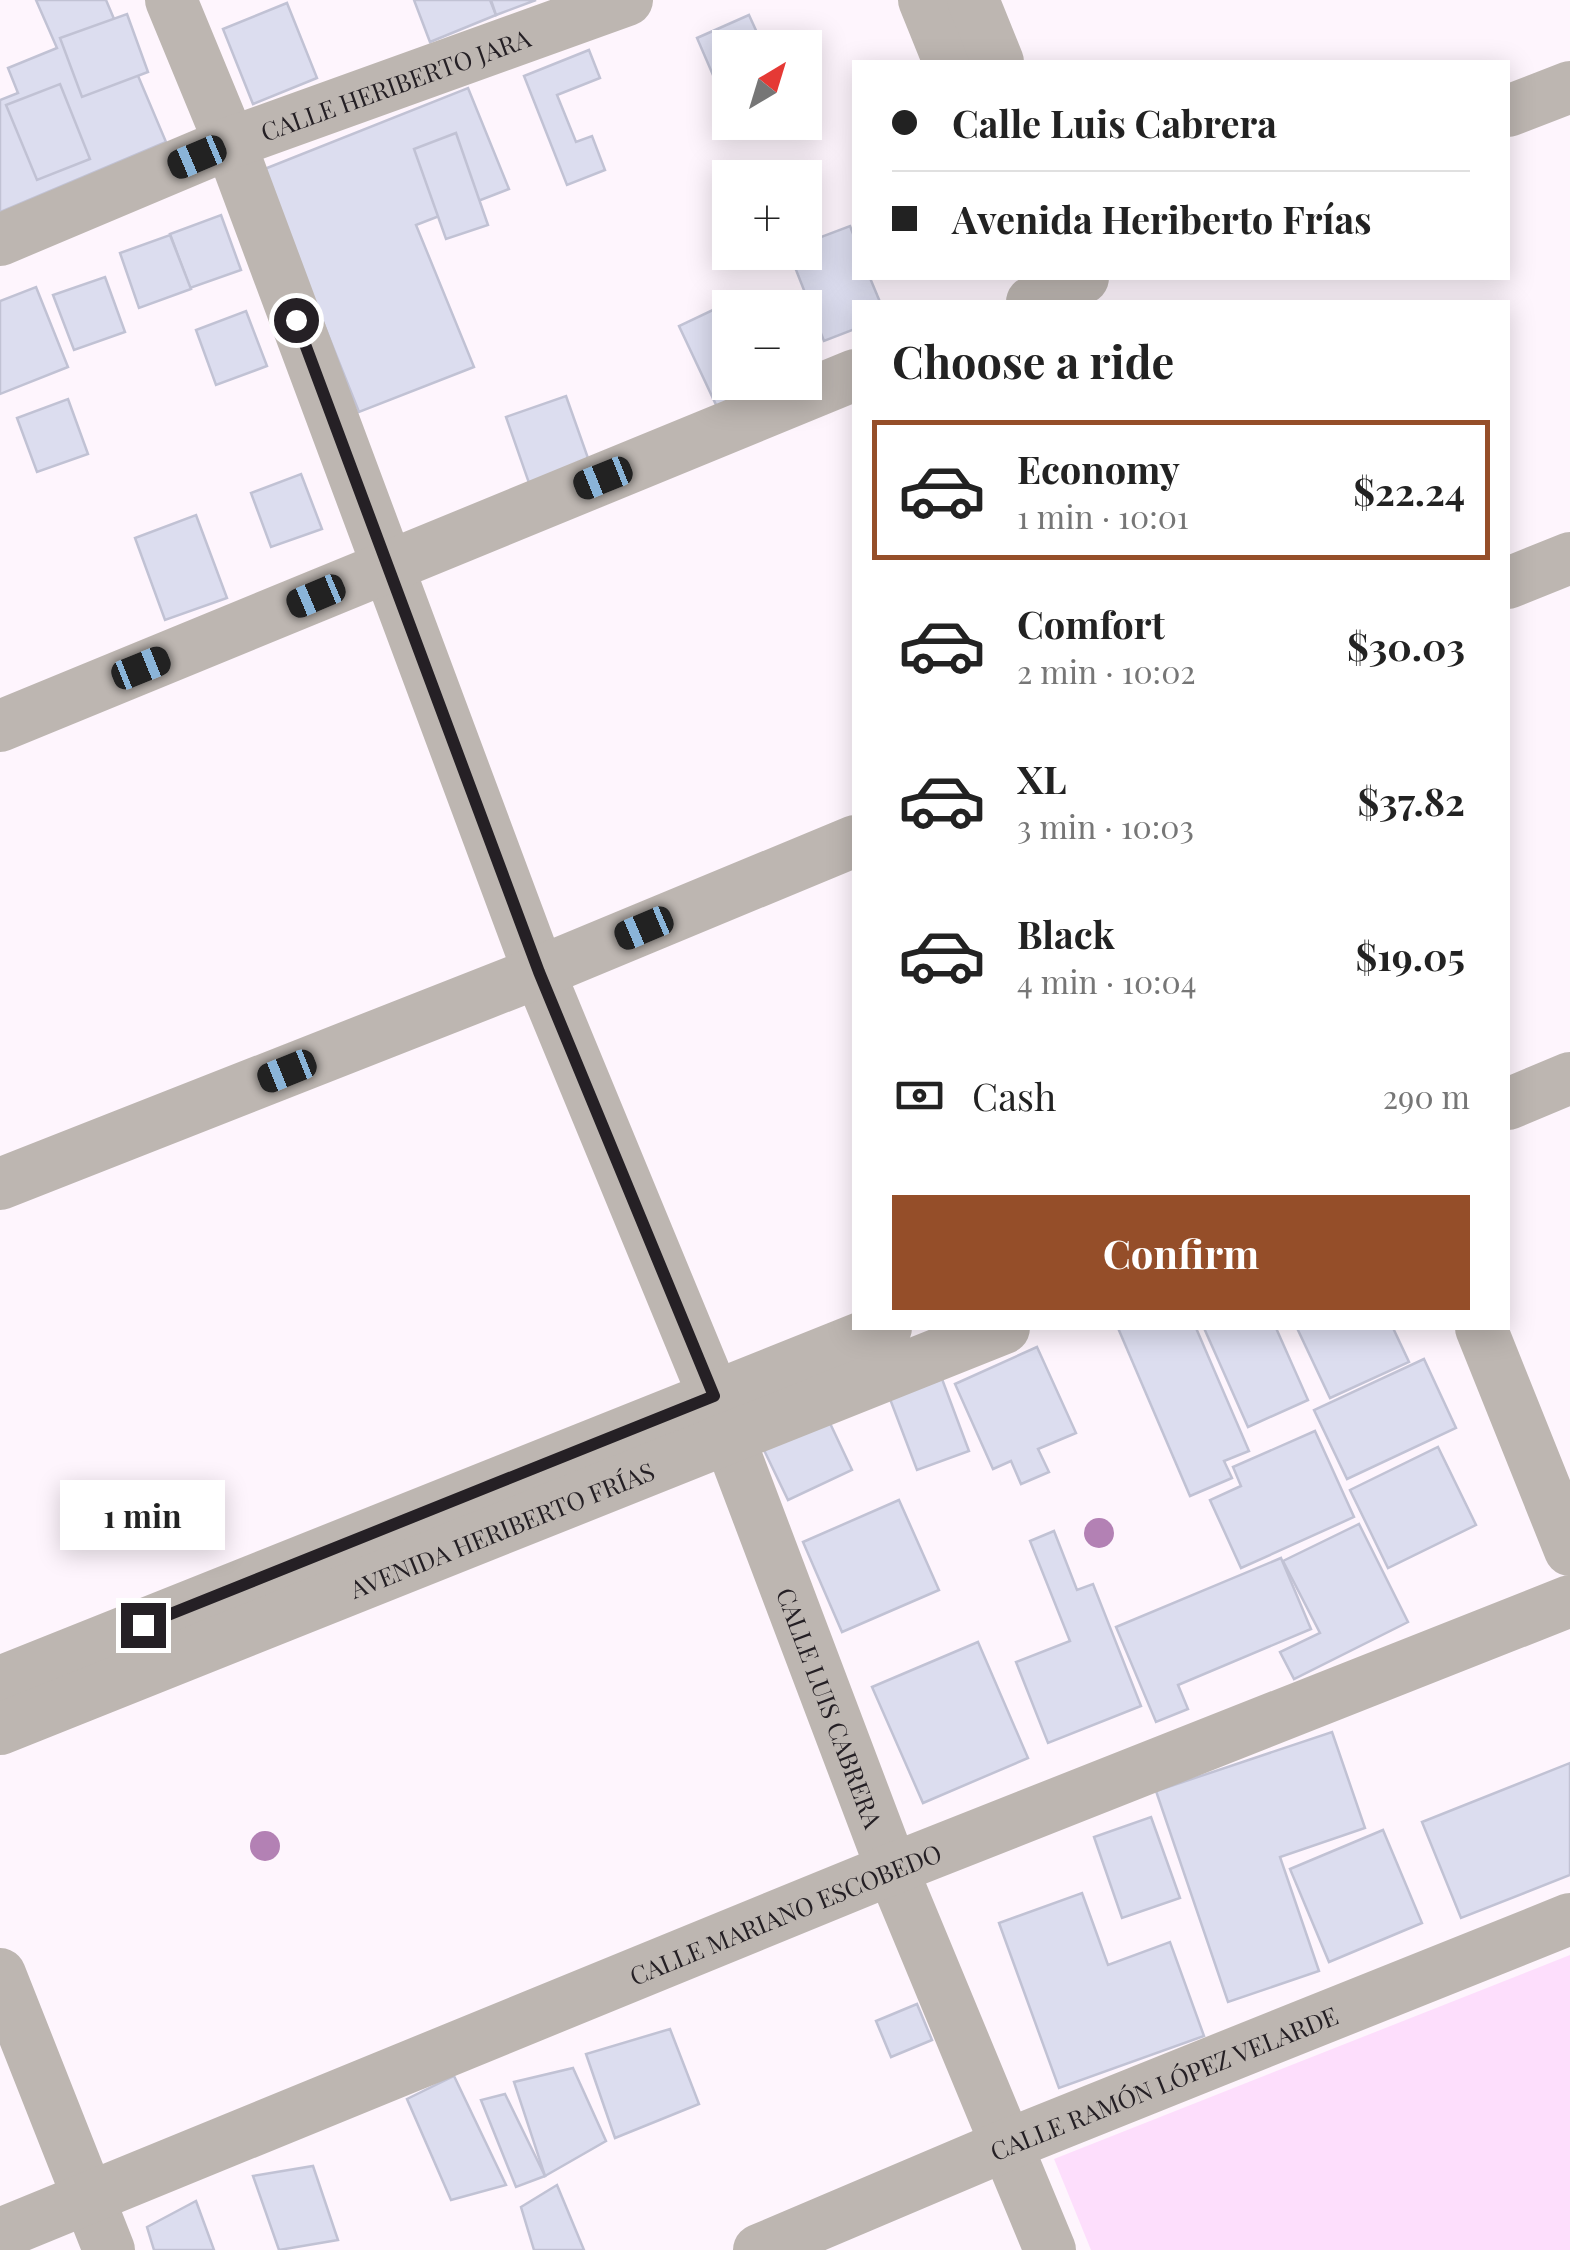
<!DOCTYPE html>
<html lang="en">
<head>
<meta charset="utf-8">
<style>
  :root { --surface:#fff; --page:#f2f2f2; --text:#222; --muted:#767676; --line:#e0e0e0; --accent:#954e29 }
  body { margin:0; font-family:"Playfair Display",serif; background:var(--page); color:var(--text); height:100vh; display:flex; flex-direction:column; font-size:38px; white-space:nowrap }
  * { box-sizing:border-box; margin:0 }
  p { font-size:32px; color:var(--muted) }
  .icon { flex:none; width:55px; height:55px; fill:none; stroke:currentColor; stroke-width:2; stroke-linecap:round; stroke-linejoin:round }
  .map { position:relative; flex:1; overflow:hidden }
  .drawer { position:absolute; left:852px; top:300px; width:658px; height:1030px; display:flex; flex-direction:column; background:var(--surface); border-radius:0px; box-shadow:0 5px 25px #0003 }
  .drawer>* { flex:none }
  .top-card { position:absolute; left:852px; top:60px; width:658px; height:220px; border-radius:0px; box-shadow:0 5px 25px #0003; display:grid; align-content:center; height:220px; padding:0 40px; background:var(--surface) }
  .needle { width:65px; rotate:38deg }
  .fabs { position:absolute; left:712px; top:30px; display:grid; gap:20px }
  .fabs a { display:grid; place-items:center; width:110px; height:110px; border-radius:0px; background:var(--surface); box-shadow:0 5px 25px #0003; font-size:50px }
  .end { position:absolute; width:45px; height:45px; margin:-22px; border:12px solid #252025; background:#fff; box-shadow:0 0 0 5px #fff }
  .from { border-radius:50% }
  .bubble { position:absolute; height:70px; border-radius:0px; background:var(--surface); box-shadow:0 5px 25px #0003; font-size:32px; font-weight:700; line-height:70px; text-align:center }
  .car { position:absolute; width:30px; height:60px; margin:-30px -15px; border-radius:12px; box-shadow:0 0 8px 2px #0007; background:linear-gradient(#222 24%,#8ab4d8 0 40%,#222 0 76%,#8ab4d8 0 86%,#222 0) }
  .top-card b { display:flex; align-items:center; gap:35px; height:95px; font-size:38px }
  .top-card b+b { border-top:2px solid var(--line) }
  .top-card i { width:25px; height:25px; background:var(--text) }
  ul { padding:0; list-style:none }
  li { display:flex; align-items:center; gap:30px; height:140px; margin:0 20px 15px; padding:0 20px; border:5px solid transparent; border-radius:0px }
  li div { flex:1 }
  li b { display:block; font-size:38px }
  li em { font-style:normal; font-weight:700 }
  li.current { border-color:var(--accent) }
  li>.icon { width:90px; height:90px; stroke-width:1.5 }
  h2 { padding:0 40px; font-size:45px; line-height:120px }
  .pay { display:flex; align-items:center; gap:25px; height:110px; padding:0 40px; font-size:38px }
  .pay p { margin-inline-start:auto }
  .primary-button { display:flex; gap:20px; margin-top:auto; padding:20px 40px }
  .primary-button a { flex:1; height:115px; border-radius:0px; background:var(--accent); color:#fff; font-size:40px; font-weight:700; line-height:115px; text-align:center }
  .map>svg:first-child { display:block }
</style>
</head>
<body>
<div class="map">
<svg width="1570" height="2250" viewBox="0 0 1570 2250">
  <rect width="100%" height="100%" fill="#fef5fd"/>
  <!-- green -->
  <path fill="#fddefc" d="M 1570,1955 L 1570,2250 L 1091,2250 L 1054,2159 Z"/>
  <!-- building -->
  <g fill="#dcddef" stroke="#c1c2d4" stroke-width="2.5">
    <path d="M 36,0 L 106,0 L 166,142 L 0,212 L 0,100 L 18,93 L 8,68 L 57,48 Z"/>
    <path d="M 414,0 L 490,0 L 496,15 L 430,42 Z"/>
    <path d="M 491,0 L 536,0 L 496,15 Z"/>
    <path d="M 287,3 L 317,78 L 253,104 L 223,29 Z"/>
    <path d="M 127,14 L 148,72 L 82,97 L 60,38 Z"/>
    <path d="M 749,15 L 764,48 L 730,48 L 730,101 L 725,103 L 697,38 Z"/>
    <path d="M 589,50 L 600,78 L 557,95 L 576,142 L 592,136 L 605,170 L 567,185 L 524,76 Z"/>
    <path d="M 60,84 L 90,159 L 37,180 L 6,105 Z"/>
    <path d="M 468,88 L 509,189 L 416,225 L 474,367 L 359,412 L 262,170 Z"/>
    <path d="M 456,133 L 488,225 L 446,239 L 414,149 Z"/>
    <path d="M 221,215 L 241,270 L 190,288 L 170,234 Z"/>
    <path d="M 850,226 L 855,239 L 855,278 L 870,278 L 880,302 L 855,302 L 855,329 L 824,341 L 789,252 L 805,252 L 805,243 Z"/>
    <path d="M 170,235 L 191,289 L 139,308 L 120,253 Z"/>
    <path d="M 105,277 L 125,332 L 74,350 L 53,295 Z"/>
    <path d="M 36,287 L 68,367 L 0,394 L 0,301 Z"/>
    <path d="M 734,300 L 738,308 L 730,308 L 730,382 L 773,383 L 718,409 L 679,326 Z"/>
    <path d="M 246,311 L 267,366 L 216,385 L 196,330 Z"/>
    <path d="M 566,396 L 589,461 L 529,483 L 506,417 Z"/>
    <path d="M 68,399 L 88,454 L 37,472 L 17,418 Z"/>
    <path d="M 301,474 L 322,529 L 271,547 L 251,493 Z"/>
    <path d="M 196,515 L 227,598 L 165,620 L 135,538 Z"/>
    <path d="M 1118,1328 L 1196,1328 L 1249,1451 L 1224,1461 L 1232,1478 L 1190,1496 Z"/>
    <path d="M 1204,1328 L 1276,1328 L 1308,1400 L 1248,1427 Z"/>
    <path d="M 1297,1328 L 1393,1328 L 1409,1362 L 1330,1398 Z"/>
    <path d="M 1037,1347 L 1076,1433 L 1038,1449 L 1049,1472 L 1021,1484 L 1011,1461 L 993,1469 L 955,1384 Z"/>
    <path d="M 1424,1359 L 1456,1428 L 1347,1479 L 1314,1410 Z"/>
    <path d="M 942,1379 L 969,1451 L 917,1470 L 890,1399 Z"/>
    <path d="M 828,1419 L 852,1470 L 788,1500 L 763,1448 Z"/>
    <path d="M 1315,1431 L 1354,1517 L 1241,1568 L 1210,1500 L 1241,1486 L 1233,1467 Z"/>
    <path d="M 1438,1447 L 1476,1525 L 1388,1568 L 1350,1490 Z"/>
    <path d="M 899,1500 L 939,1590 L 842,1632 L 803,1542 Z"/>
    <path d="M 1359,1524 L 1408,1622 L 1294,1679 L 1280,1652 L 1320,1633 L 1283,1561 Z"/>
    <path d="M 1054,1531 L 1077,1590 L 1093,1584 L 1141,1706 L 1048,1743 L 1016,1662 L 1070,1641 L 1030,1541 Z"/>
    <path d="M 1281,1558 L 1311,1629 L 1178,1685 L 1188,1709 L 1156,1722 L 1116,1627 Z"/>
    <path d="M 978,1642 L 1028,1758 L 923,1803 L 872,1687 Z"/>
    <path d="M 1332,1732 L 1365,1828 L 1280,1857 L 1319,1971 L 1228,2002 L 1156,1791 Z"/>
    <path d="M 1570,1763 L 1570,1875 L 1461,1918 L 1422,1822 Z"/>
    <path d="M 1151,1817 L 1180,1898 L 1122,1918 L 1094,1837 Z"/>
    <path d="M 1383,1830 L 1422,1923 L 1329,1962 L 1290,1869 Z"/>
    <path d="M 1082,1893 L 1108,1965 L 1170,1942 L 1204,2036 L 1059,2088 L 999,1923 Z"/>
    <path d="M 917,2004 L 932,2040 L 891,2057 L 876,2021 Z"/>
    <path d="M 670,2029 L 699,2104 L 615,2138 L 586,2054 Z"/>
    <path d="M 573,2068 L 606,2141 L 545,2176 L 514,2082 Z"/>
    <path d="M 454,2076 L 506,2185 L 451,2200 L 407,2099 Z"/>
    <path d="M 505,2094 L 545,2176 L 516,2187 L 481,2100 Z"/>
    <path d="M 313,2166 L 338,2240 L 279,2250 L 253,2176 Z"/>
    <path d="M 557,2185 L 584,2250 L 534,2250 L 521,2207 Z"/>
    <path d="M 196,2201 L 214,2250 L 154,2250 L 147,2227 Z"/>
  </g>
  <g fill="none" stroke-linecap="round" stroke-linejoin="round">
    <!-- minor -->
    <g stroke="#bdb6b1" stroke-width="52">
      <path d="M 171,0 L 230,143 L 539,972 L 714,1396"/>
      <path d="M 924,0 L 949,62"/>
      <path d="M 973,0 L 998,62"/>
      <path d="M 1508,111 L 1570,87"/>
      <path id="s1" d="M 0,240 L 230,143 L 627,0"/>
      <path d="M 1032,302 L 1083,278"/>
      <path d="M 1508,583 L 1570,558"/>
      <path d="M 0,726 L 855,375"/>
      <path d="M 1508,1104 L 1570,1078"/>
      <path d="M 0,1184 L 539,972 L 855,841"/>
      <path d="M 1481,1328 L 1570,1550"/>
      <path id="s2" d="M 729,1438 L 892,1869 L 1050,2250"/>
      <path d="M 0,1682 L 886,1328"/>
      <path id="s3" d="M 0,1729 L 1004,1328"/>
      <path d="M 0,1974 L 109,2250"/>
      <path id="s4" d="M 0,2234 L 892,1869 L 1570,1601"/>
      <path id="s5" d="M 759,2250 L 1004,2146 L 1570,1919"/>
    </g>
  </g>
  <!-- trees -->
  <g fill="#b381b4">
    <circle cx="1099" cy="1533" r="15"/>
    <circle cx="265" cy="1846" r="15"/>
  </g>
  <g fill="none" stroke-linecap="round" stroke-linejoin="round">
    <!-- route -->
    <path stroke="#252025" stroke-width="12" d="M 143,1625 L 714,1396 L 539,972 L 296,320"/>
  </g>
  <g text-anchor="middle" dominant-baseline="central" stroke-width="8" stroke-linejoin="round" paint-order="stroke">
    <!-- street labels -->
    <g font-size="25" fill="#252025" stroke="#fef5fd">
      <text stroke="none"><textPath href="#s1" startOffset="425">CALLE HERIBERTO JARA</textPath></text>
      <text stroke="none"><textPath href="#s3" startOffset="540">AVENIDA HERIBERTO FRÍAS</textPath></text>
      <text stroke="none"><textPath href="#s2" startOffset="288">CALLE LUIS CABRERA</textPath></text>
      <text stroke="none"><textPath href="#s4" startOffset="848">CALLE MARIANO ESCOBEDO</textPath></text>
      <text stroke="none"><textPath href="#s5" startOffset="438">CALLE RAMÓN LÓPEZ VELARDE</textPath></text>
    </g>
  </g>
</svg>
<div class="fabs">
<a><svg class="needle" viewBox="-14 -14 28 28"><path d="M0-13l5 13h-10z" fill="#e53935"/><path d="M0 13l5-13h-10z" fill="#767676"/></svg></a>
<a>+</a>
<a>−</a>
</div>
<i class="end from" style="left:296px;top:320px"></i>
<i class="end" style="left:143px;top:1625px"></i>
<div class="bubble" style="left:60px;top:1480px;width:165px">1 min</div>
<i class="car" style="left:197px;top:157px;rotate:247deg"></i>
<i class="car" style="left:603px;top:478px;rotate:248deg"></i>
<i class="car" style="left:316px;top:596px;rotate:247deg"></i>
<i class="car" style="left:141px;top:668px;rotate:68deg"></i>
<i class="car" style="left:644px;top:928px;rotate:247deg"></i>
<i class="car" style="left:287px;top:1071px;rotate:248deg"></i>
<div class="top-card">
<b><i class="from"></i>Calle Luis Cabrera</b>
<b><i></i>Avenida Heriberto Frías</b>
</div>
<section class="drawer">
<h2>Choose a ride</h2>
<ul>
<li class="current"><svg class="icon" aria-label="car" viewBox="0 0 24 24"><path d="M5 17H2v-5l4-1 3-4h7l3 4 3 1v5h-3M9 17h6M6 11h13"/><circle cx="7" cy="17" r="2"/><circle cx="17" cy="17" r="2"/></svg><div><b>Economy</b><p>1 min · 10:01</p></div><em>$22.24</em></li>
<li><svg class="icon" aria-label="car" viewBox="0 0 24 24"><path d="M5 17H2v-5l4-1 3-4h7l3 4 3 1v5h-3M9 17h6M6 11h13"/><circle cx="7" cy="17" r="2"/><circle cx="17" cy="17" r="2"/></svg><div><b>Comfort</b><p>2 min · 10:02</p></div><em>$30.03</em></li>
<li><svg class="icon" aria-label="car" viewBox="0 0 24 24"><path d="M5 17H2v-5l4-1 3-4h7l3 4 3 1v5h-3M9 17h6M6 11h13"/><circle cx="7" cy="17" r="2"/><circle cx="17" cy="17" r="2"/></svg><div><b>XL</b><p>3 min · 10:03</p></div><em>$37.82</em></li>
<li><svg class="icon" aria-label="car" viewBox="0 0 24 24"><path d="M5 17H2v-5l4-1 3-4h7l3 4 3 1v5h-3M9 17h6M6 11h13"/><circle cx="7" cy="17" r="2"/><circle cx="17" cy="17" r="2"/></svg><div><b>Black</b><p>4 min · 10:04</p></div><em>$19.05</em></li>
</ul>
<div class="pay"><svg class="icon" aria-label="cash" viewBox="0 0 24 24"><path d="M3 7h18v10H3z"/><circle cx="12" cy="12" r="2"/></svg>Cash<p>290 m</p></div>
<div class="primary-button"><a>Confirm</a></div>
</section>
</div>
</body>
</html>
